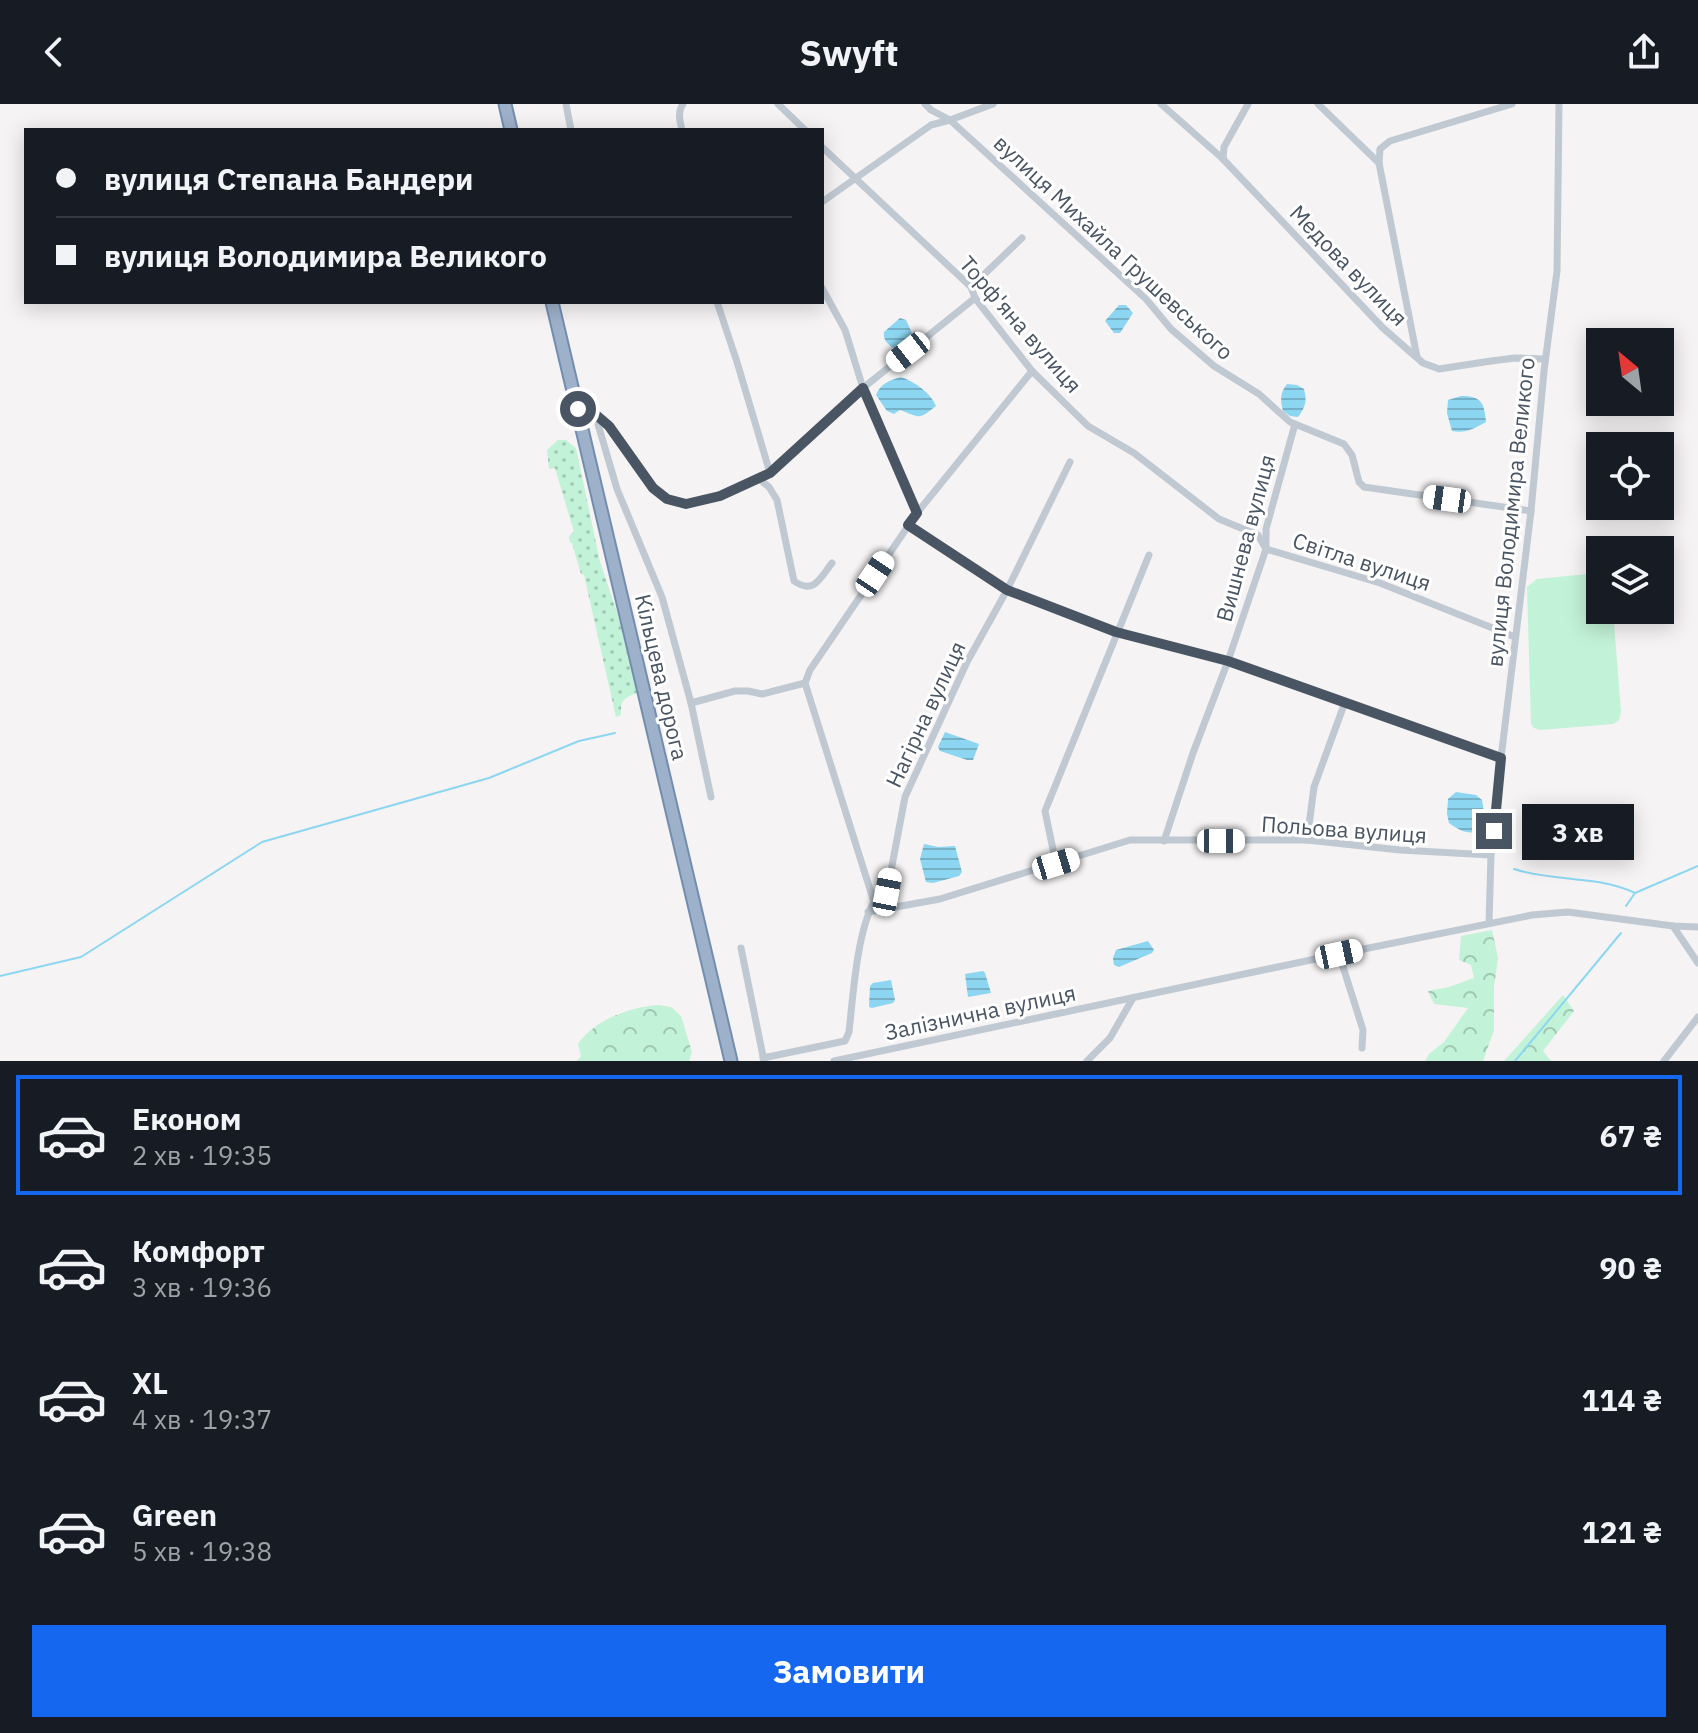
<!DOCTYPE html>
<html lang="uk">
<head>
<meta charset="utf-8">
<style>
  :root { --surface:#171b24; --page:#20242c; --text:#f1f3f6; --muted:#9ea1a6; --line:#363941; --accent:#1467ee }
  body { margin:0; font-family:"IBM Plex Sans",sans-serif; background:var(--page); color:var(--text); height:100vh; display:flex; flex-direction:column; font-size:30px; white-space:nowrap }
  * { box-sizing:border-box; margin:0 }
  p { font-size:26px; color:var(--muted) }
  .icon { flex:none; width:44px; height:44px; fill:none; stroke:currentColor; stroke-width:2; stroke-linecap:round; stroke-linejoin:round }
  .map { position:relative; height:957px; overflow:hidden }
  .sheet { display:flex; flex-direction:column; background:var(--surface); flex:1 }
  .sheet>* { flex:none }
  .top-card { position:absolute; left:24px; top:24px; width:800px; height:176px; border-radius:0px; box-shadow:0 4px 20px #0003; display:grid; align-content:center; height:176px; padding:0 32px; background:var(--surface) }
  .needle { width:52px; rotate:331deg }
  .controls { position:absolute; left:1586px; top:224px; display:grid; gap:16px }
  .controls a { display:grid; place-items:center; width:88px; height:88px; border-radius:0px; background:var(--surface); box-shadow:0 4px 20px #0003; font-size:40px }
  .end { position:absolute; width:36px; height:36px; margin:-18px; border:10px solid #495562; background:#fff; box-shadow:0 0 0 4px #fff }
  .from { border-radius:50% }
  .bubble { position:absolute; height:56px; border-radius:0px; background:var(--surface); box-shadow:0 4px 20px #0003; font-size:26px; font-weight:800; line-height:56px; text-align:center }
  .car { position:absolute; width:24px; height:48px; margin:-24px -12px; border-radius:10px; box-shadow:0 0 6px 2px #0007; background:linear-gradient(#fff 24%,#345 0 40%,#fff 0 76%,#345 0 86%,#fff 0) }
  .top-card b { display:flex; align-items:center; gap:28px; height:76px; font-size:30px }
  .top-card b+b { border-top:2px solid var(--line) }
  .top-card i { width:20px; height:20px; background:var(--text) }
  ul { padding:14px 0 0; list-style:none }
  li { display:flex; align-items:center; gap:24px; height:120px; margin:0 16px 12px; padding:0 16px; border:4px solid transparent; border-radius:0px }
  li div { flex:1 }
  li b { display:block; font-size:30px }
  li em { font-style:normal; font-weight:800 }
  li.active { border-color:var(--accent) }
  li>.icon { width:72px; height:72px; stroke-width:1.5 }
  .action { display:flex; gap:16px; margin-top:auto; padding:16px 32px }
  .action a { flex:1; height:92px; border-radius:0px; background:var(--accent); color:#fff; font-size:32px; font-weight:800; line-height:92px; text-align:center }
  header { display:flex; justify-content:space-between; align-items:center; height:104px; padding:0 32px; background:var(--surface); font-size:36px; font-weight:800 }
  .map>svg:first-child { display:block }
</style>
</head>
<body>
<header><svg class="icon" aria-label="back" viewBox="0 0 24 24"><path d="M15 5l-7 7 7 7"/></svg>Swyft<svg class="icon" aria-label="share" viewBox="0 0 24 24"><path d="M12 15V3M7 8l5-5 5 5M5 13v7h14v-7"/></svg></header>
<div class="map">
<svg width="1698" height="957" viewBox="0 0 1698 957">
  <defs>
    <pattern id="grass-dots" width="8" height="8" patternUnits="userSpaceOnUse" patternTransform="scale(2)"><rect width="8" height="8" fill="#c2f2d7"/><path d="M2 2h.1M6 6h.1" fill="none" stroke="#a0c7b2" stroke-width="1.8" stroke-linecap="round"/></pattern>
    <pattern id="forest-crowns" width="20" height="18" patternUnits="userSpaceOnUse" patternTransform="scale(2)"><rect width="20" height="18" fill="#c2f2d7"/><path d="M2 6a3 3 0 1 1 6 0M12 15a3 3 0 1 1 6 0" fill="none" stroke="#a0c7b2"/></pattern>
    <pattern id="water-rules" width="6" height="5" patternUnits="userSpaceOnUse" patternTransform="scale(2)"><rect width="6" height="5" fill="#8dd6f1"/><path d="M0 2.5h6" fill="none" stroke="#75b0c7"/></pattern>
  </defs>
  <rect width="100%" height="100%" fill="#f5f3f3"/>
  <!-- grass -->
  <path fill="url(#grass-dots)" d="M 558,336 L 566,336 L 576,344 L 600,458 L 623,526 L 637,589 C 624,594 620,596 621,611 L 616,613 L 584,471 L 581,470 L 572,439 L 570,439 L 569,432 L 574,428 L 555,364 L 549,365 L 547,346 Z"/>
  <!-- forest -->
  <g fill="url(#forest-crowns)">
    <path d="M 1492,826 L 1498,854 L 1494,883 L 1494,926 L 1483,957 L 1425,957 L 1429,950 L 1444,938 L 1468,904 L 1434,900 L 1428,887 L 1449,883 L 1474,874 L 1471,861 L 1459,856 L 1461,832 Z"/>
    <path d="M 1563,891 L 1574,907 L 1543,947 L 1551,957 L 1504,957 Z"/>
    <path d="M 659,901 L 671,903 L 681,912 L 692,948 L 689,957 L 577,957 L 581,952 L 578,940 C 594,916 630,903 659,901 Z"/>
  </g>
  <!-- pitch -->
  <path fill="#c2f2d7" d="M 1597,469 L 1600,470 L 1600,506 L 1613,506 L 1621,608 L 1619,616 L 1613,620 L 1540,626 L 1534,624 L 1531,620 L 1527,483 L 1537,475 Z"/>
  <!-- water -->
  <g fill="url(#water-rules)">
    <path d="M 1119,201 L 1126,201 L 1133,209 L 1120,229 L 1114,229 L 1105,217 Z"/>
    <path d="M 900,214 L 906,216 L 912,229 L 902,239 L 893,244 C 887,239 883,236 884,228 Z"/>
    <path d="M 901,273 C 915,278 930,288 936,302 C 918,316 921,314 900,306 L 894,310 L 887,307 L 876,291 C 880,280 890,276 901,273 Z"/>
    <path d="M 1287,280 L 1297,281 L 1304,285 C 1307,297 1306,302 1298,313 L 1290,312 L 1283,307 C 1280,296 1280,289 1287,280 Z"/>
    <path d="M 1461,292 C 1482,292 1484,299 1486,318 C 1476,324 1464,330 1452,327 L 1447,309 L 1448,296 Z"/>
    <path d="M 945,628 L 979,640 L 973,656 L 967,656 L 940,647 L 938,643 Z"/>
    <path d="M 1456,688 L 1476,691 L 1482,696 L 1486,721 C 1475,734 1461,728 1449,719 L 1447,710 L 1448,695 Z"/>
    <path d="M 924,740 L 938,743 L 955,742 L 962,768 L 959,772 L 933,779 L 926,778 L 920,755 Z"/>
    <path d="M 1148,837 L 1154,846 L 1152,849 L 1119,863 L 1114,861 L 1113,854 L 1116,846 Z"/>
    <path d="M 983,867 L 985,869 L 991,889 L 968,893 L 965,870 Z"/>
    <path d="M 891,876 L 895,896 L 893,899 L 872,904 L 869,903 L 870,882 L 873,879 Z"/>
  </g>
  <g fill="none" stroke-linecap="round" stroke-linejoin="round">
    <!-- stream -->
    <g stroke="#8dd6f1" stroke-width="2">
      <path d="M 1514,765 C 1554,778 1597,771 1635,789"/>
      <path d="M 1626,802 L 1635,789 L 1698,762"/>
      <path d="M 0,872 L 81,853 L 262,738 L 489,674 L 579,637 L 615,629"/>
      <path d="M 1515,957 L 1621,829"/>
    </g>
    <!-- trunk casing -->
    <g stroke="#748daf" stroke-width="15">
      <g id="trunk">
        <path d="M 505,0 L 511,26"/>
        <path d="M 552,198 L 731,957"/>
      </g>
    </g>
    <!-- minor -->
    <g stroke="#c0c9d2" stroke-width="7">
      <path d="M 566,0 L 571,26"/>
      <path d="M 778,0 L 805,26"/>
      <path d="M 925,0 L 931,6 L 950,16 L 1146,195 L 1171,225 L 1214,262 L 1259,290 L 1290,318 L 1344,340 L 1352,351 L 1359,378 L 1364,383 L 1531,407"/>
      <path d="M 1161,0 L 1223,55 L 1383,224 L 1423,259 L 1439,265 L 1491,257 L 1515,254 L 1545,255"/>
      <path d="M 1318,0 L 1379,59"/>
      <path d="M 682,26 C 680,17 677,8 683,0"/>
      <path d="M 822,43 L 971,183 L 975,194 L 1032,267 L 1088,322 L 1134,349 L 1219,415 L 1258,431 L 1266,445 L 1380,479 L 1515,533"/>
      <path d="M 1223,55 L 1224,43 L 1248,0"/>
      <path d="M 822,98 L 931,21 L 950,16 L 993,0"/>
      <path d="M 971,183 L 1022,134"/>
      <path d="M 822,184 L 845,226 L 863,284 L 917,409"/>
      <path d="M 717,198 L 737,258 L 770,369"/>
      <path d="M 1417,253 L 1379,59 L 1380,45 L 1390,37 L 1512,0"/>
      <path d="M 595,310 L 617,385 L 662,493 L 691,599 L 711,693"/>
      <path d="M 581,316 L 595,310 L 609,322 L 653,384 L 667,395 L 686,400 L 720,392 L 770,369 L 863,284 L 975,194"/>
      <path d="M 759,375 L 769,383 L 777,396 L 794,477 C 814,491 820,474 832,459"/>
      <path d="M 908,421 L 1007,486 L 1116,528 L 1228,557 L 1501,654"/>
      <path d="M 805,579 L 810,566 L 917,409 L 1032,267"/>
      <path d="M 691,599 L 735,587 L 748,587 L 762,590 L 805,579"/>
      <path d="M 1307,736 L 1314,683 L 1345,598"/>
      <path d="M 1164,737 L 1193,649 L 1228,557 L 1266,445 L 1266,425 L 1295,320"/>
      <path d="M 1056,760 L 1045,707 L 1149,451"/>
      <path d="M 874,798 L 887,788 L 905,693 L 967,558 L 1007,486 L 1070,358"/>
      <path d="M 868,808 L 940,795 L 1130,736 L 1307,736 L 1400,746 L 1491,751"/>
      <path d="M 1489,819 L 1491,751 L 1501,654 L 1531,407 L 1544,267 L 1557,167 L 1559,0"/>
      <path d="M 1673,822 L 1698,859"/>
      <path d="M 741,844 L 764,957"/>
      <path d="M 1339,850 L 1363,926 L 1362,944"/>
      <path d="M 763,954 L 845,937 L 849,928 C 853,892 857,828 874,798 L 805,579"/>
      <path d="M 834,957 L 1339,850 L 1532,811 L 1568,808 L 1673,822 L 1698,823"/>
      <path d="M 1087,957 L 1110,934 L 1133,894"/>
      <path d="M 1664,957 L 1698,913"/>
    </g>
    <!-- trunk -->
    <use href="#trunk" stroke="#9eb1ca" stroke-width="11"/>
  </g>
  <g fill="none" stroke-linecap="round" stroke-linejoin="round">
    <!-- route -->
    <path stroke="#495562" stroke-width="10" d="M 578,305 L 581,316 L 595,310 L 609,322 L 653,384 L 667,395 L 686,400 L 720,392 L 770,369 L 863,284 L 917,409 L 908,421 L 1007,486 L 1116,528 L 1228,557 L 1501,654 L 1494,727"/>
  </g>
  <g text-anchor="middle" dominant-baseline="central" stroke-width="6" stroke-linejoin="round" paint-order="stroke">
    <!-- street labels -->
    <g font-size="22" fill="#495562" stroke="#fff">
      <text transform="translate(1114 143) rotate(43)">вулиця Михайла Грушевського</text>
      <text transform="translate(1349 161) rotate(46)">Медова вулиця</text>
      <text transform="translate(1021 220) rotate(49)">Торф'яна вулиця</text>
      <text transform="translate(1510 408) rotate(-84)">вулиця Володимира Великого</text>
      <text transform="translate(1245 434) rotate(-75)">Вишнева вулиця</text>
      <text transform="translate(1362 457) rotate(18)">Світла вулиця</text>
      <text transform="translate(662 573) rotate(77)">Кільцева дорога</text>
      <text transform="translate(925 610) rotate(-65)">Нагірна вулиця</text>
      <text transform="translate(1344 725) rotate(4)">Польова вулиця</text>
      <text transform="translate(980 908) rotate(-12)">Залізнична вулиця</text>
    </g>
  </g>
</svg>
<div class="controls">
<a><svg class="needle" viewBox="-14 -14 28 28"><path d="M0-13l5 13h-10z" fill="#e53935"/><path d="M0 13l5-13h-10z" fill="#9ea1a6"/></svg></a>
<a><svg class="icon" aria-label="locate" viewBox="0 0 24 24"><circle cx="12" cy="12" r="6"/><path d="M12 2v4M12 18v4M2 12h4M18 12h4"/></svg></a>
<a><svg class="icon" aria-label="layers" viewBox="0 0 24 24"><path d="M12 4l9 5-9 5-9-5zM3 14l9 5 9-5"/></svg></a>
</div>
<i class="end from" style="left:578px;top:305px"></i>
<i class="end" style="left:1494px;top:727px"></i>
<div class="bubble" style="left:1522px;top:700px;width:112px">3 хв</div>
<i class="car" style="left:908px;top:248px;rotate:232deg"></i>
<i class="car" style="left:1447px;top:395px;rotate:278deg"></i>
<i class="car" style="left:875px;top:470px;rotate:34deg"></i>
<i class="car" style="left:1221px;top:737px;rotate:90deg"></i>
<i class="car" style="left:1056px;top:760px;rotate:73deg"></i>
<i class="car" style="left:887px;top:788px;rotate:11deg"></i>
<i class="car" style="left:1339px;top:850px;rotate:78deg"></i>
<div class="top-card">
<b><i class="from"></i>вулиця Степана Бандери</b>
<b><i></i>вулиця Володимира Великого</b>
</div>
</div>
<section class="sheet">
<ul>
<li class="active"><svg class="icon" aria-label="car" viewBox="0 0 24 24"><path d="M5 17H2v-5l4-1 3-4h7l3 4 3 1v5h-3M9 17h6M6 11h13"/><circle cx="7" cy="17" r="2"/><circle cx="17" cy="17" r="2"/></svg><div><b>Економ</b><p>2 хв · 19:35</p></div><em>67 ₴</em></li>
<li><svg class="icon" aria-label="car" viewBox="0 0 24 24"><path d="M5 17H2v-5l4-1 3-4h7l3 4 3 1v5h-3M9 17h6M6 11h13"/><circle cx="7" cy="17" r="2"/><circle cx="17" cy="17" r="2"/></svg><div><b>Комфорт</b><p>3 хв · 19:36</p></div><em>90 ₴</em></li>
<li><svg class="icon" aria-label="car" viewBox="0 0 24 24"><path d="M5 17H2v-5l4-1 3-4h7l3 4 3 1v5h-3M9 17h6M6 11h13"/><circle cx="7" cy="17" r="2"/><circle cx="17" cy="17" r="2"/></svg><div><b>XL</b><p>4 хв · 19:37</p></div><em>114 ₴</em></li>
<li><svg class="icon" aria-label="car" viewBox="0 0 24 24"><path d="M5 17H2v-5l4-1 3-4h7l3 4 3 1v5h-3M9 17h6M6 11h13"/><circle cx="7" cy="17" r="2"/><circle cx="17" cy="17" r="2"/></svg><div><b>Green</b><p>5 хв · 19:38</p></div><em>121 ₴</em></li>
</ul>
<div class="action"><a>Замовити</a></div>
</section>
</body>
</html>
